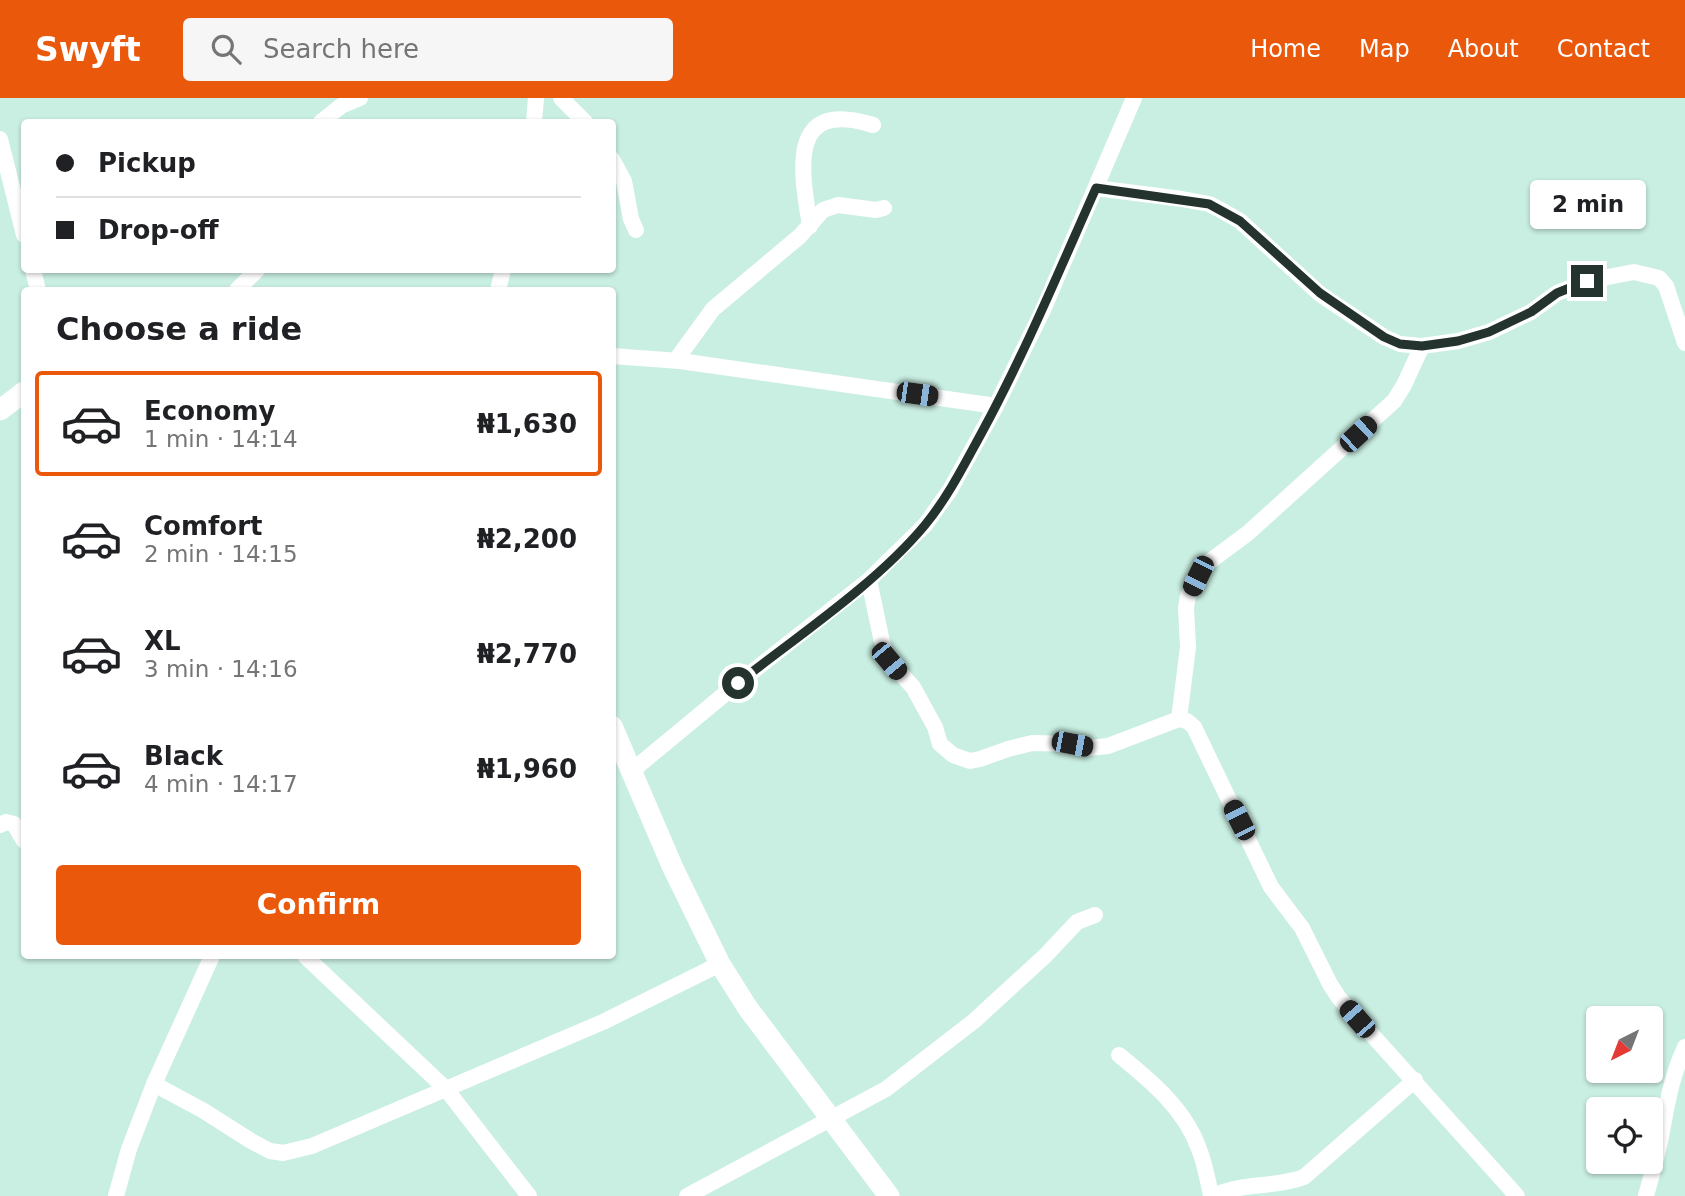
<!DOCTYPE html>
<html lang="en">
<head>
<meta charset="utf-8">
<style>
  :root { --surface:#fff; --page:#f6f6f6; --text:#202124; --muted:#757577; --line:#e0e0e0; --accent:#ea580c }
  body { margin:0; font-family:"DejaVu Sans",sans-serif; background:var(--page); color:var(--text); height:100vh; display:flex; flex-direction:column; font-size:26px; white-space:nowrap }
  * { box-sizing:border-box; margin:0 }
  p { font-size:23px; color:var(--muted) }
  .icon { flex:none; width:38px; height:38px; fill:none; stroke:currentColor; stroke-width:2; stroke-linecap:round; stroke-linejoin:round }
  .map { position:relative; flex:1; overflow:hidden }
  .drawer { position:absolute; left:21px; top:189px; width:595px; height:672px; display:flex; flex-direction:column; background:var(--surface); border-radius:7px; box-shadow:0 2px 5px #0004 }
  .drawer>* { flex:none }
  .banner { position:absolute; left:21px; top:21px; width:595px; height:154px; border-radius:7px; box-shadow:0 2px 5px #0004; display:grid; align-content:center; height:154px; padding:0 35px; background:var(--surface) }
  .needle { width:46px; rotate:222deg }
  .controls { position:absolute; left:1586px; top:908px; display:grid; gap:14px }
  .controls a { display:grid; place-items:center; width:77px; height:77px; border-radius:7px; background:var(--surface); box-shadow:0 2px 5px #0004; font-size:35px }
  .end { position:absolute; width:32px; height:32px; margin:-16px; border:9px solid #24332e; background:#fff; box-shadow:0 0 0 4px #fff }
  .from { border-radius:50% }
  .bubble { position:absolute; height:49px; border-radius:7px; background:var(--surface); box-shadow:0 2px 5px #0004; font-size:23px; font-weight:800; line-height:49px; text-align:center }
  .car { position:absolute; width:21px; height:42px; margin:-21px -10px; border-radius:9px; box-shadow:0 0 5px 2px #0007; background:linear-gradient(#222 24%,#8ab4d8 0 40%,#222 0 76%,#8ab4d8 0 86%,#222 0) }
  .banner b { display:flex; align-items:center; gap:24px; height:66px; font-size:26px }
  .banner b+b { border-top:2px solid var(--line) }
  .banner i { width:18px; height:18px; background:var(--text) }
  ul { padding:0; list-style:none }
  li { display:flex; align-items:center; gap:21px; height:105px; margin:0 14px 10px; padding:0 21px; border:4px solid transparent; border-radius:7px }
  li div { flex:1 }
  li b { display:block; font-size:26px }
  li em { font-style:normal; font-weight:800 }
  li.active { border-color:var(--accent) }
  li>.icon { width:63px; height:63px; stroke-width:1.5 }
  h2 { padding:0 35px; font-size:32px; line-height:84px }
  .button { display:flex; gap:14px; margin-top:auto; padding:14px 35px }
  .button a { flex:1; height:80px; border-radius:7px; background:var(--accent); color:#fff; font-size:28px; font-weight:800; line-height:80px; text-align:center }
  header { display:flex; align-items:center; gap:42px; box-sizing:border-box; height:98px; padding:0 35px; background:var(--accent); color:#fff }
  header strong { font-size:33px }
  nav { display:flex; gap:38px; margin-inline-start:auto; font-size:24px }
  .search { width:490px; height:63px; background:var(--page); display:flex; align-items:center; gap:18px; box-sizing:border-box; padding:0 24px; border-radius:7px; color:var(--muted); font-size:26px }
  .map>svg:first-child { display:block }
</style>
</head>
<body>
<header>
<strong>Swyft</strong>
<div class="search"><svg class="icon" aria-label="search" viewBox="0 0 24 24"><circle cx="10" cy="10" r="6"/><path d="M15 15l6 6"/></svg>Search here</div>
<nav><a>Home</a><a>Map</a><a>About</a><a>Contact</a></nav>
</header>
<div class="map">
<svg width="1685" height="1098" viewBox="0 0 1685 1098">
  <rect width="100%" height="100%" fill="#c9eee2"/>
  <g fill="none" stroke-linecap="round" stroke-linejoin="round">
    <!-- minor -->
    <g stroke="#fff" stroke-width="16">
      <path d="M 561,0 L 585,24"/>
      <path d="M 321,24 L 341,8 L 360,0"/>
      <path d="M 534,24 L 536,0"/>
      <path d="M 0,41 L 24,137"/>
      <path d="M 612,61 L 624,83 L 631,121 L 636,132"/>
      <path d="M 1096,90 L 1182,101 L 1209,106 L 1219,111 L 1240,123 L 1320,196 L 1384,239 L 1400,246 L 1422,248 L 1458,243 L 1489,234 L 1531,214 L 1557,195 L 1587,183 L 1634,174 L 1659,180 L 1666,188 L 1685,245"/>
      <path d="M 810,128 C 801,73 787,0 873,27"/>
      <path d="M 33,172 L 38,192"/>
      <path d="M 237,192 L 257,172"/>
      <path d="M 498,192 L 503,172"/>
      <path d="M 612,258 L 680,263 L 996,308"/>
      <path d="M 676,262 L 713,211 L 800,138 L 823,112 L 838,107 L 876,112 L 884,110"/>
      <path d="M 869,482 L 882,544 L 889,563 L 913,589 L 935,629 L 940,646 L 953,657 L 970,663 L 980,661 L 1008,651 L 1032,645 L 1072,646 L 1089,650 L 1108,648 L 1179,621 L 1187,623 L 1194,629 L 1271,789 L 1302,830 L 1330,886 L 1339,900 L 1517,1098"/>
      <path d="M 1179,621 L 1188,549 L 1186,510 L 1188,498 L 1198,478 L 1209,464 L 1248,435 L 1394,303 L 1404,287 L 1422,248"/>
      <path d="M 633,672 L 738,585 L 869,482 L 925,427 L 950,392 L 996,308 L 1043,212 L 1134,0"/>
      <path d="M 0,727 L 6,724 L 14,726 L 24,743"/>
      <path d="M 305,858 L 446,991 L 529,1098"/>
      <path d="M 1119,957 C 1151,983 1185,1011 1199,1051 C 1205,1066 1208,1082 1211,1098"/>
      <path d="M 154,986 L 204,1013 L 251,1043 L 270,1053 L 283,1055 L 312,1048 L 603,924 L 720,866"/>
      <path d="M 116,1098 L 129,1051 L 154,986 L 212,858"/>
      <path d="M 687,1098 L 886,991 L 974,923 L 1046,857 L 1077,824 L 1095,817"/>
      <path d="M 1213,1098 C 1243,1084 1275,1090 1304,1079 L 1415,982"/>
      <path d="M 1646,1098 C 1652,1075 1659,1052 1663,1028 C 1668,1000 1673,975 1685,949"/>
    </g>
    <!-- tertiary -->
    <g stroke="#fff" stroke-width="21">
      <path d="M 0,312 L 24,294"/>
      <path d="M 612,628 L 673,770 L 720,866 L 747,909 L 889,1098"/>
    </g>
  </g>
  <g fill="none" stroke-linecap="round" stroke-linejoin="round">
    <!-- route -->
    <path stroke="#24332e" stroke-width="9" d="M 738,585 C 799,537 877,485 925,427 C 948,399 964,367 981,336 C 1024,257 1059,173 1096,90 L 1209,106 L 1240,123 L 1320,195 L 1384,239 L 1400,246 L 1422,248 L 1458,243 L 1489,234 L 1531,214 L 1557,195 L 1587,183"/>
  </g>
</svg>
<div class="controls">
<a><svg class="needle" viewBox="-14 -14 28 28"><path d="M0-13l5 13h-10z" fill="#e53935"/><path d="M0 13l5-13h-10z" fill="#757577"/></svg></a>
<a><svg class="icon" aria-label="locate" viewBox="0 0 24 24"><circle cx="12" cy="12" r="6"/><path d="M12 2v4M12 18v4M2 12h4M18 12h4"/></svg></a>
</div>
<i class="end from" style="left:738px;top:585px"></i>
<i class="end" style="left:1587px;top:183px"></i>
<div class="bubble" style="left:1530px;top:82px;width:116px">2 min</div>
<i class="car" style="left:917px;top:296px;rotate:98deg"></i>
<i class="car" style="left:1358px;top:336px;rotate:47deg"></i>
<i class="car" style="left:1198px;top:478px;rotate:206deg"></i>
<i class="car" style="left:889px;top:563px;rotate:140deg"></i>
<i class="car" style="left:1072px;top:646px;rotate:101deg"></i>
<i class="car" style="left:1239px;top:722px;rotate:333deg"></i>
<i class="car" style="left:1357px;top:921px;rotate:319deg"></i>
<div class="banner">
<b><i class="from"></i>Pickup</b>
<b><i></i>Drop-off</b>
</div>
<section class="drawer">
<h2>Choose a ride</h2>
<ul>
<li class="active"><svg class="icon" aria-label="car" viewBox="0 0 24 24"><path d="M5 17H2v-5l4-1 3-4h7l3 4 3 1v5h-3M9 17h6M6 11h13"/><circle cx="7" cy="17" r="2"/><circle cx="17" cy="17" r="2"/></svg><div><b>Economy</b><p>1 min · 14:14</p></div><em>₦1,630</em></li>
<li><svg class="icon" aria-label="car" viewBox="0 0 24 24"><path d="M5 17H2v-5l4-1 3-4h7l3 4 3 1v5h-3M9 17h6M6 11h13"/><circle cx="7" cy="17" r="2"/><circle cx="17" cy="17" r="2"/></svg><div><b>Comfort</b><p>2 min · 14:15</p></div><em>₦2,200</em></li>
<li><svg class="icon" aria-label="car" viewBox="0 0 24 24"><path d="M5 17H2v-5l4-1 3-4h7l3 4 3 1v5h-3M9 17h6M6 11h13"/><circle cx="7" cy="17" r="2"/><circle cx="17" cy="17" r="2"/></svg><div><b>XL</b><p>3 min · 14:16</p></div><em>₦2,770</em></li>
<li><svg class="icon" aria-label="car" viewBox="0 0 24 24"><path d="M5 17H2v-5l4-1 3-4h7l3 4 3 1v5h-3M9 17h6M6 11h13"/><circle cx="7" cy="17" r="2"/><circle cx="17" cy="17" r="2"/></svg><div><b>Black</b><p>4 min · 14:17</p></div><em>₦1,960</em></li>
</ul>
<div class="button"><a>Confirm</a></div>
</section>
</div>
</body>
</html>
